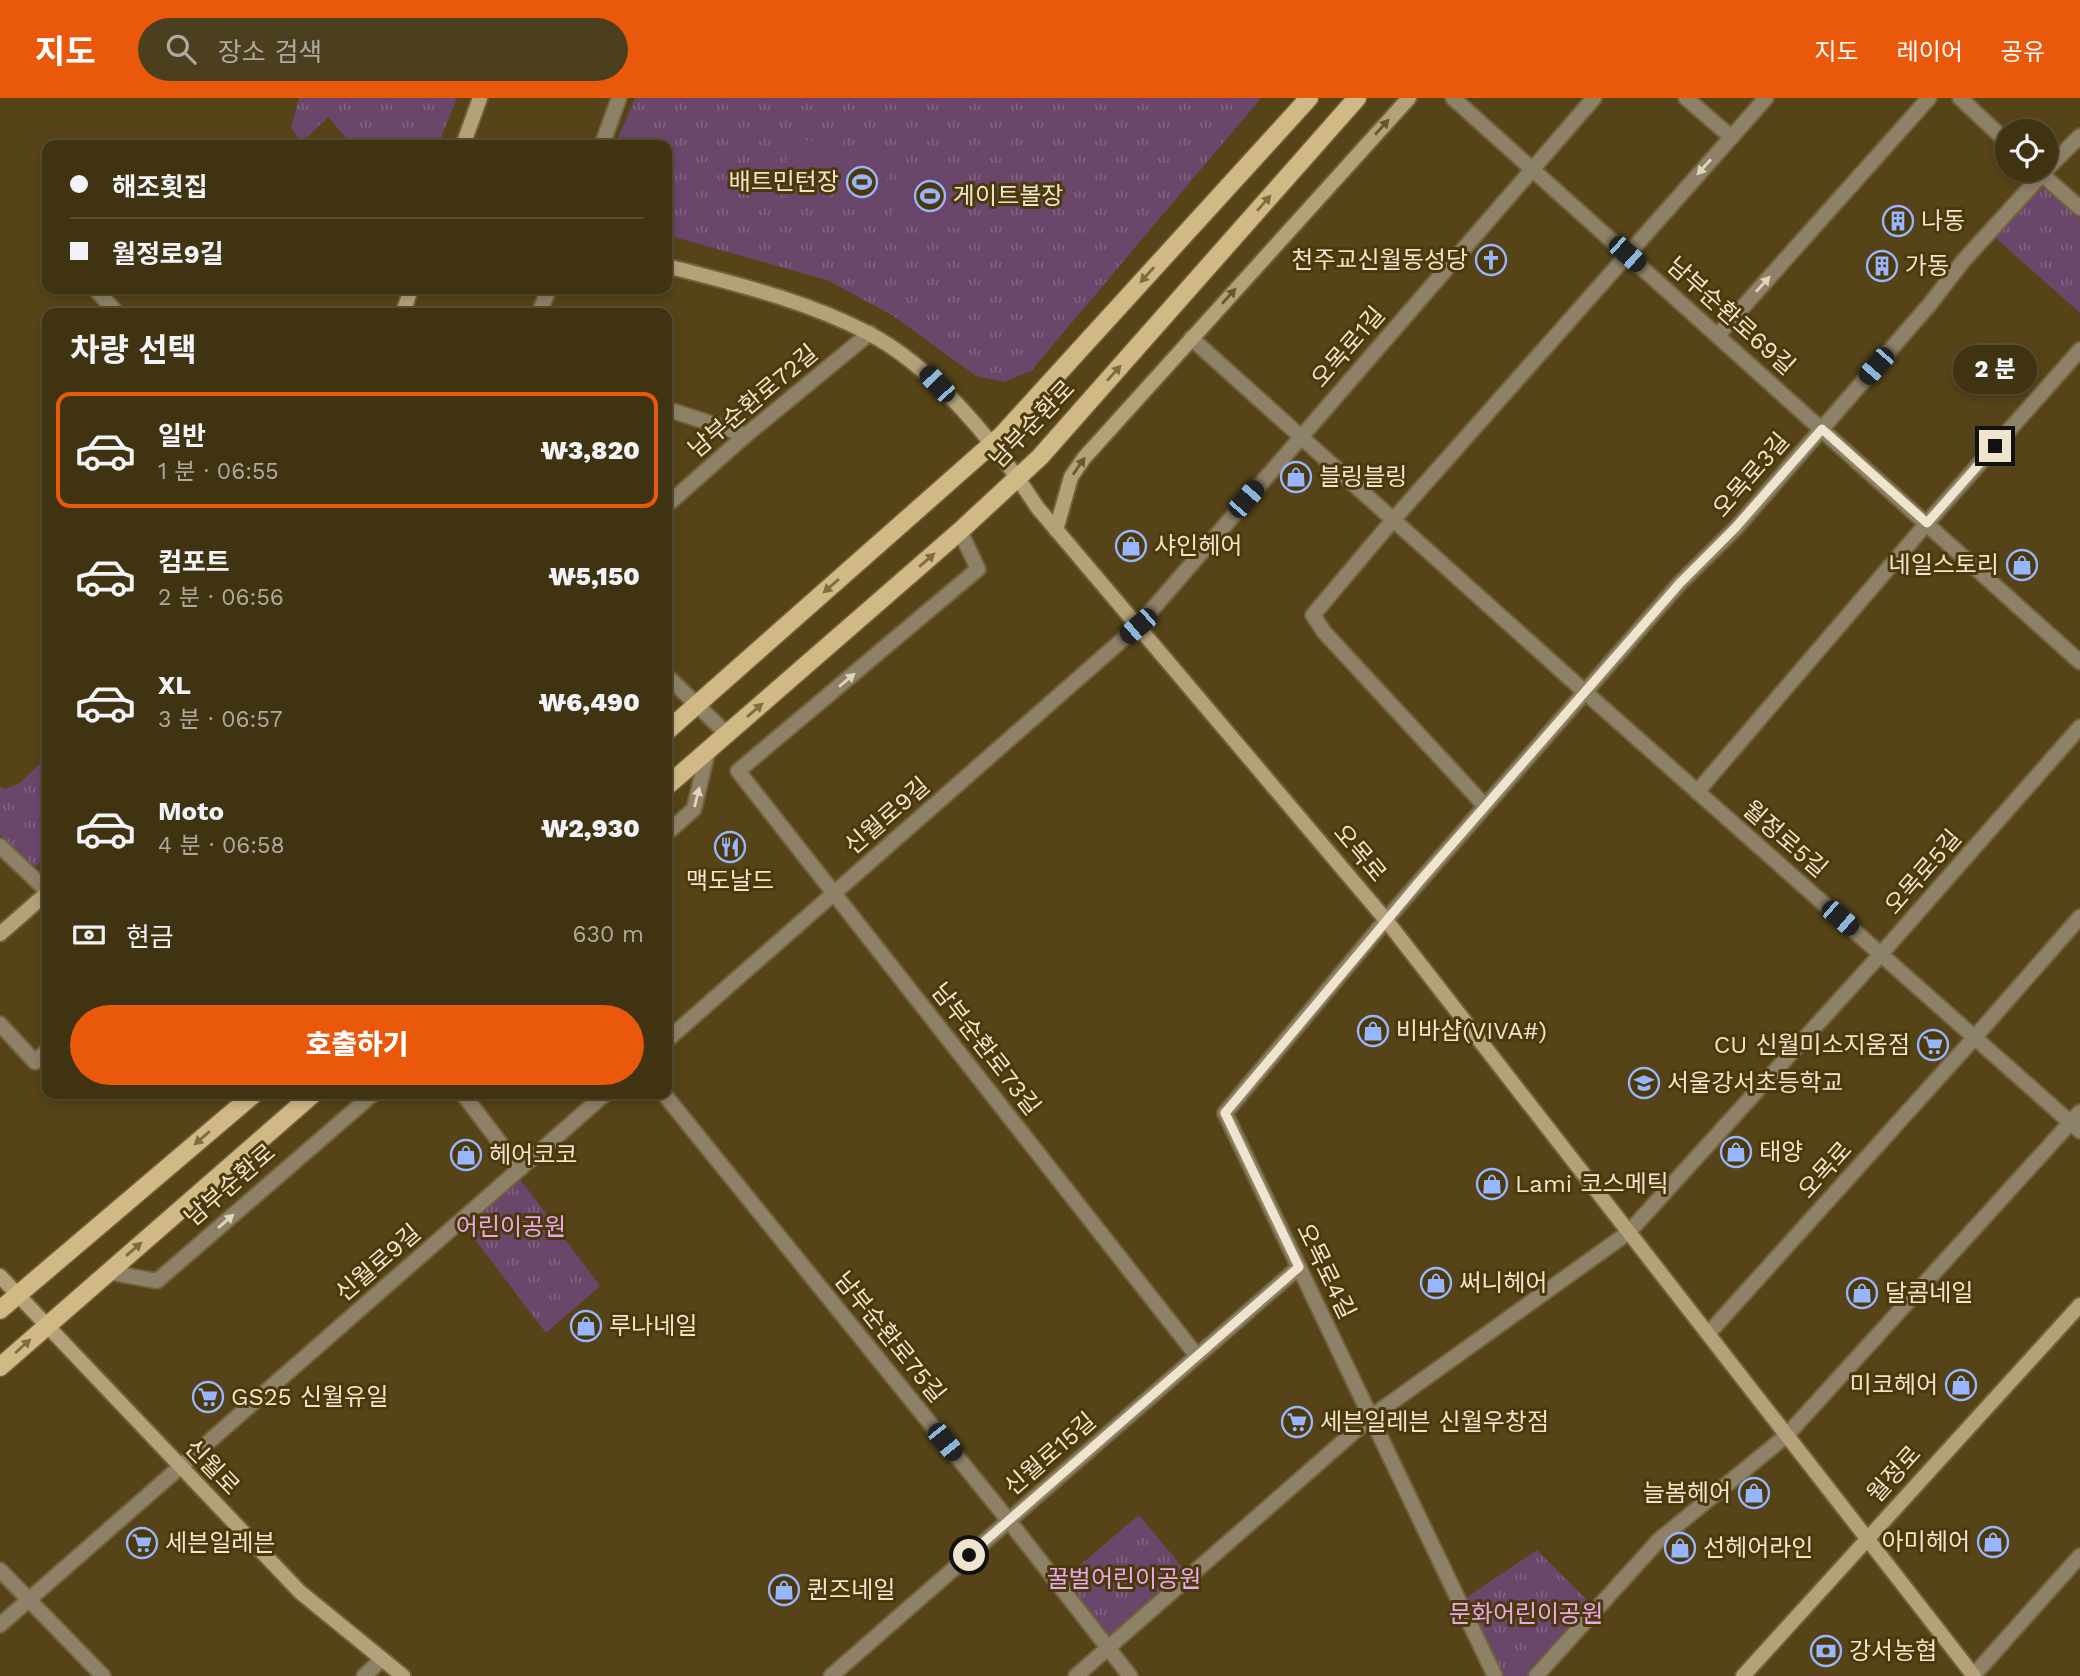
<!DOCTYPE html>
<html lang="ko">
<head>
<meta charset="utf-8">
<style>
  :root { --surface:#403312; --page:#4b3f20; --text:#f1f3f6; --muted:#aeaa9f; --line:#594e32; --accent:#ea580c }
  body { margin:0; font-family:"Work Sans","Noto Sans KR",sans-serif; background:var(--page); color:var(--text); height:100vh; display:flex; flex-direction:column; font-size:26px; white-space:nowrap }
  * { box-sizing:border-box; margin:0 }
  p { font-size:23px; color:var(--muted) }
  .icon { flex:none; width:38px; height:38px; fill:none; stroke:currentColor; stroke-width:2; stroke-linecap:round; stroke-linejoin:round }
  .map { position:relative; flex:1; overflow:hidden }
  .details { position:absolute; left:42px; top:210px; width:630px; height:791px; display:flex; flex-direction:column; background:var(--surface); border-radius:14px; box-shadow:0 4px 10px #0003,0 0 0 2px var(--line) }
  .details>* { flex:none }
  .banner { position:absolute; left:42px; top:42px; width:630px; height:154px; border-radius:14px; box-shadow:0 4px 10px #0003,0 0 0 2px var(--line); display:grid; align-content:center; height:154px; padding:0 28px; background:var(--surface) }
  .controls { position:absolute; left:1995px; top:21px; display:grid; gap:14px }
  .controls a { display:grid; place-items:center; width:63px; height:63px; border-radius:50%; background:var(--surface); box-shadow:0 4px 10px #0003,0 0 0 2px var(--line); font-size:35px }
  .end { position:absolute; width:32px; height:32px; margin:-16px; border:9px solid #efe4cd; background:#111; box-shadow:0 0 0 4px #111 }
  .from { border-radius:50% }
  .bubble { position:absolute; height:49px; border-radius:24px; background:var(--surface); box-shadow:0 4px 10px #0003,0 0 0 2px var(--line); font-size:23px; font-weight:800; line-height:49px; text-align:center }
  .car { position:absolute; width:21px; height:42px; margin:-21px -10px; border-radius:9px; box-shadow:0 0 5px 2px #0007; background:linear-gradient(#222 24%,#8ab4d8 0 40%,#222 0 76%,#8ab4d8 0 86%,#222 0) }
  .banner b { display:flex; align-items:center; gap:24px; height:66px; font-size:26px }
  .banner b+b { border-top:2px solid var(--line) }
  .banner i { width:18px; height:18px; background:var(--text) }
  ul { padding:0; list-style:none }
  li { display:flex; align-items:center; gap:21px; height:116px; margin:0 14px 10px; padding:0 14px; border:4px solid transparent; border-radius:14px }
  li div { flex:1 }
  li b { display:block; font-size:26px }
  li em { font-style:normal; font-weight:800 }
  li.active { border-color:var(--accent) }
  li>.icon { width:63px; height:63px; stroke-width:1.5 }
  h2 { padding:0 28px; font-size:32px; line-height:84px }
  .pay { display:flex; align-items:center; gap:18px; height:77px; padding:0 28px; font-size:26px }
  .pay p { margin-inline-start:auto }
  .primary-button { display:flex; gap:14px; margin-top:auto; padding:14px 28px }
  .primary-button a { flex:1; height:80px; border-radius:42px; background:var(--accent); color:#fff; font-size:28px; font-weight:800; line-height:80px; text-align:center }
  header { display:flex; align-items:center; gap:42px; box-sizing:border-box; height:98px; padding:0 35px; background:var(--accent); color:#fff }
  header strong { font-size:33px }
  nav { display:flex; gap:38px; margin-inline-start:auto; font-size:24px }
  .search { width:490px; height:63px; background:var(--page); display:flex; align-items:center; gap:18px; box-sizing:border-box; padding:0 24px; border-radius:38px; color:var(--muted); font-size:26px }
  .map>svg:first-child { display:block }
</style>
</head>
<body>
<header>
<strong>지도</strong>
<div class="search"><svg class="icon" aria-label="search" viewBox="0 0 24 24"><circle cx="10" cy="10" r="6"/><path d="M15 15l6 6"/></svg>장소 검색</div>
<nav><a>지도</a><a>레이어</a><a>공유</a></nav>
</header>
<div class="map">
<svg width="2080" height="1578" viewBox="0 0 2080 1578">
  <defs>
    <pattern id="grass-tufts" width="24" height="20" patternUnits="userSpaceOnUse" patternTransform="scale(1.75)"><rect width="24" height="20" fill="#6a466b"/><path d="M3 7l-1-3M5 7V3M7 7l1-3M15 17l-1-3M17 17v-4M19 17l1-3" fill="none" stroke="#80617f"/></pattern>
  </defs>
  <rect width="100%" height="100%" fill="#564418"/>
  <!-- grass -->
  <g fill="url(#grass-tufts)">
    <path d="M 299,0 L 457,0 L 438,47 L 352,47 L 328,19 L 301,45 L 291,29 Z"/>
    <path d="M 635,0 L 1261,0 L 1031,273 L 1004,284 L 976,278 L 892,217 L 827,182 L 667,137 L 667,47 L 615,47 Z"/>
    <path d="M 2041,76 L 2080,110 L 2080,215 L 1990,135 Z"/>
    <path d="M 47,659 L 47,758 L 36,768 L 25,764 L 0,736 L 0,689 L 5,691 L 20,685 Z"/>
    <path d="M 517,1077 L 600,1188 L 546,1235 L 461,1123 Z"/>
    <path d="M 1139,1417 L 1189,1477 L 1109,1544 L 1059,1485 Z"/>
    <path d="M 1537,1452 L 1593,1508 L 1535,1578 L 1501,1578 L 1464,1501 Z"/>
  </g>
  <!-- pitch -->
  <g fill="#6a466b">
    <path d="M 790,39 L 837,49 L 827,106 L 780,97 Z"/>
    <path d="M 843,51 L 891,60 L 880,117 L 833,108 Z"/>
    <path d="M 901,66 L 969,79 L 959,130 L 891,118 Z"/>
  </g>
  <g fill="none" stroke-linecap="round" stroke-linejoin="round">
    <!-- street casing -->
    <g stroke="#726139" stroke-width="18">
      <g id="street">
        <path d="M 1453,0 L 2080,564"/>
        <path d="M 1686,0 L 1731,39"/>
        <path d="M 1960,0 L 2007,44"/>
        <path d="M 602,47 L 619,0"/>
        <path d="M 2037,72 L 2080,110"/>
        <path d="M 2046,72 L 2080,38"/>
        <path d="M 96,192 L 117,215"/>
        <path d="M 539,215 L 549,191"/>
        <path d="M 1718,237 L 1929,0"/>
        <path d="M 1191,240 L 1585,594 L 2080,1033"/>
        <path d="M 667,311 L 746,337"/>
        <path d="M 667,407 L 746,337 L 870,235"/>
        <path d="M 960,433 L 978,471 L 738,673 L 1197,1258"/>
        <path d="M 667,578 L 727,636"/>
        <path d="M 1697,694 L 1927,425 L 2080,252"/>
        <path d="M 1485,708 L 1324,534 L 1313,517 L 1393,422 L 1766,0"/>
        <path d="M 667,735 L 694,711 L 708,652"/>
        <path d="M 0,748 L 47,793"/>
        <path d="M 0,926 L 35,964 L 47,953"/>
        <path d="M 667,942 L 1138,528 L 1594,0"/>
        <path d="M 463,996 L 520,1071"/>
        <path d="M 664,996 L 1009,1423 L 1130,1578"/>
        <path d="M 108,1174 L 157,1183 L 373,996"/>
        <path d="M 1708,1236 L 1975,939 L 2080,819"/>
        <path d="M 0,1472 L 103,1578"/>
        <path d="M 0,1527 L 605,996"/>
        <path d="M 364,1578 L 382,1561"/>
        <path d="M 831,1578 L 1299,1169"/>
        <path d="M 1076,1578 L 1371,1319 L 1629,1134 L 1881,856 L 2080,629"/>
        <path d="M 1495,1578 L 1225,1015 L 1386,822 L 1680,485 L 1736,430 L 1930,206 L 1964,162 L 2046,72"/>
        <path d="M 1536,1578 L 1659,1442 L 1787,1337 L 2080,1014"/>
        <path d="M 1973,1578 L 2080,1458"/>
      </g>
    </g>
    <!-- secondary casing -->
    <g stroke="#726139" stroke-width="18">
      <g id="secondary">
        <path d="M 463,47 L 480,0"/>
        <path d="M 667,168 C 735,186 805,202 868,235 C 934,269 997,347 1037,409 L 1386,822 L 1974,1578"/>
        <path d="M 403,215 L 411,191"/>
        <path d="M 1056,432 L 1071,379 L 1084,360 L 1409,0"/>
        <path d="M 0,836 L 47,795"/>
        <path d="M 0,1178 L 300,1494 L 403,1578"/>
        <path d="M 1743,1578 L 2080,1207"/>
      </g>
    </g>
    <!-- primary casing -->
    <g stroke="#726139" stroke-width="21">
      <g id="primary">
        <path d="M 667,633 L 1002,337 L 1309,0"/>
        <path d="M 667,688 L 960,433 L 1040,359 L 1357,0"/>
        <path d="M 0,1212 L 254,996"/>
        <path d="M 0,1269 L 313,996"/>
      </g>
    </g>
    <!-- street -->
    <use href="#street" stroke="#8d8168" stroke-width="14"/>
    <!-- secondary -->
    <use href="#secondary" stroke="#b4a17a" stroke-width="14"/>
    <!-- primary -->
    <use href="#primary" stroke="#d1b986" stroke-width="18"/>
  </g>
  <!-- one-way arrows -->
  <defs><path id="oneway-solid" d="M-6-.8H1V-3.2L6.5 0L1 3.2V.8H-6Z" transform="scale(1.75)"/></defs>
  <g fill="#6a582c">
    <use href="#oneway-solid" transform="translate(1382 29) rotate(-48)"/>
    <use href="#oneway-solid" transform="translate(1229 198) rotate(-48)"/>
    <use href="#oneway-solid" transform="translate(1079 368) rotate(-55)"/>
  </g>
  <g fill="#e0d5be">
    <use href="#oneway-solid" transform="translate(1704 69) rotate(132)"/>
    <use href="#oneway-solid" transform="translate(1763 186) rotate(-48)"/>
    <use href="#oneway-solid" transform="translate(847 582) rotate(-40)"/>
    <use href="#oneway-solid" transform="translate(697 699) rotate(-76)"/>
    <use href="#oneway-solid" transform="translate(226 1123) rotate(-41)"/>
  </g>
  <g fill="#816c3c">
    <use href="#oneway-solid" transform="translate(1264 105) rotate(-49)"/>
    <use href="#oneway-solid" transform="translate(1147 177) rotate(132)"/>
    <use href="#oneway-solid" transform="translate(1114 275) rotate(-48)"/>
    <use href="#oneway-solid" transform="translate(927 462) rotate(-41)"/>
    <use href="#oneway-solid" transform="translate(831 488) rotate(139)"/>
    <use href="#oneway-solid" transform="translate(755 612) rotate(-41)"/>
    <use href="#oneway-solid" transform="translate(202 1040) rotate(139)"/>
    <use href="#oneway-solid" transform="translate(134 1151) rotate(-41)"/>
    <use href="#oneway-solid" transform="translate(23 1248) rotate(-42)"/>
  </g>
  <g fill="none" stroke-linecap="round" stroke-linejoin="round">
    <!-- route -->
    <path stroke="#efe4cd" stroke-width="9" d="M 969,1457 L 1299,1169 L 1225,1015 L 1419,784 L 1680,485 L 1735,430 L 1822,331 L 1927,425 L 1995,348"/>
  </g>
  <!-- icons -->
  <defs>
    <g id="stadium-ring" transform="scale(1.575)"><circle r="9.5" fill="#4b390b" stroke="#97b6fd" stroke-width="1.5"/><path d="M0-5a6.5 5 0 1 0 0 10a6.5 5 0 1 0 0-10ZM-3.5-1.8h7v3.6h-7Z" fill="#97b6fd"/></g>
    <g id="building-ring" transform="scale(1.575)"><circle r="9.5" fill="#4b390b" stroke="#97b6fd" stroke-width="1.5"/><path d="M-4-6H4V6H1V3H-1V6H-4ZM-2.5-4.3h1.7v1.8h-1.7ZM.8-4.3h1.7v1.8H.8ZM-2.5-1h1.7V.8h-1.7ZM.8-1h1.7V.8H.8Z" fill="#97b6fd"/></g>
    <g id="church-ring" transform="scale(1.575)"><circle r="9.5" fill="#4b390b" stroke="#97b6fd" stroke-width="1.5"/><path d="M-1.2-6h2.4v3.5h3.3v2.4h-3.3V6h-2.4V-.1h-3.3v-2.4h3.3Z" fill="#97b6fd"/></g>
    <g id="shop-ring" transform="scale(1.575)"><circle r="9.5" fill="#4b390b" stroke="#97b6fd" stroke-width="1.5"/><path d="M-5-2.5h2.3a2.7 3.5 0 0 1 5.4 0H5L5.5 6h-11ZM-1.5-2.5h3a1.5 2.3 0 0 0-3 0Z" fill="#97b6fd"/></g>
    <g id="restaurant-ring" transform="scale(1.575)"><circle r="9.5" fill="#4b390b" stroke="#97b6fd" stroke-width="1.5"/><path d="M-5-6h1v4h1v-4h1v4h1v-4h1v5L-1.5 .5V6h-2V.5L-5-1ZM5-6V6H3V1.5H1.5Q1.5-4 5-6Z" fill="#97b6fd"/></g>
    <g id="supermarket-ring" transform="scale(1.575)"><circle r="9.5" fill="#4b390b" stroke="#97b6fd" stroke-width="1.5"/><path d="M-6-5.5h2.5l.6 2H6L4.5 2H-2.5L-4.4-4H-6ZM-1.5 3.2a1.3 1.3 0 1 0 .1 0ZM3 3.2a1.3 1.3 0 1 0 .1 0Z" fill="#97b6fd"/></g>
    <g id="school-ring" transform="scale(1.575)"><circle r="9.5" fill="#4b390b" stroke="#97b6fd" stroke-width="1.5"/><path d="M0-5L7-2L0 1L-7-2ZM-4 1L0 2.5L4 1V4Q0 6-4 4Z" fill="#97b6fd"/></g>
    <g id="bank-ring" transform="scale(1.575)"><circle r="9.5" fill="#4b390b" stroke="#97b6fd" stroke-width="1.5"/><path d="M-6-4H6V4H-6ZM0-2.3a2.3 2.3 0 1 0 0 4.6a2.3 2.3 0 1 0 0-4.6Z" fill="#97b6fd"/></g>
  </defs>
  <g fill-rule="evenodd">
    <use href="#stadium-ring" x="862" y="84"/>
    <use href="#stadium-ring" x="930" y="98"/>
    <use href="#building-ring" x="1898" y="123"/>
    <use href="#church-ring" x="1491" y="162"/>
    <use href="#building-ring" x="1882" y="168"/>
    <use href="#shop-ring" x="1296" y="379"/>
    <use href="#shop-ring" x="1131" y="448"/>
    <use href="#shop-ring" x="2022" y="467"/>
    <use href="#restaurant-ring" x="730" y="749"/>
    <use href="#shop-ring" x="1373" y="933"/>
    <use href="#supermarket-ring" x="1933" y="947"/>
    <use href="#school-ring" x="1644" y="985"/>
    <use href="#shop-ring" x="1736" y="1054"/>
    <use href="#shop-ring" x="466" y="1057"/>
    <use href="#shop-ring" x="1492" y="1086"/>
    <use href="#shop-ring" x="1436" y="1185"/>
    <use href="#shop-ring" x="1862" y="1195"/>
    <use href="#shop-ring" x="586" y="1228"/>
    <use href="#shop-ring" x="1961" y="1287"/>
    <use href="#supermarket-ring" x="208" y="1299"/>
    <use href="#supermarket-ring" x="1297" y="1324"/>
    <use href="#shop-ring" x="1754" y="1395"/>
    <use href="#shop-ring" x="1993" y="1444"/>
    <use href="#supermarket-ring" x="142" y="1445"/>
    <use href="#shop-ring" x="1680" y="1450"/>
    <use href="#shop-ring" x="784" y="1492"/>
    <use href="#bank-ring" x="1826" y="1553"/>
  </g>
  <g text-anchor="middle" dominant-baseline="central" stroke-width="6" stroke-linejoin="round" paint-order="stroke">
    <!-- poi labels -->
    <g font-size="24" fill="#efe4cd" stroke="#4b390b" text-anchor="start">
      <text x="839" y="84" text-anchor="end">배트민턴장</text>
      <text x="953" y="98">게이트볼장</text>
      <text x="1921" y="123">나동</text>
      <text x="1468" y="162" text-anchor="end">천주교신월동성당</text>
      <text x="1905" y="168">가동</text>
      <text x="1319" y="379">블링블링</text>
      <text x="1154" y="448">샤인헤어</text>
      <text x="1999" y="467" text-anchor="end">네일스토리</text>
      <text x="730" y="783" text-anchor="middle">맥도날드</text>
      <text x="1396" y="933">비바샵(VIVA#)</text>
      <text x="1910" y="947" text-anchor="end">CU 신월미소지움점</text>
      <text x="1667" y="985">서울강서초등학교</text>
      <text x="1759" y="1054">태양</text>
      <text x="489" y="1057">헤어코코</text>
      <text x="1515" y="1086">Lami 코스메틱</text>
      <text x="1459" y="1185">써니헤어</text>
      <text x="1885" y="1195">달콤네일</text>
      <text x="609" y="1228">루나네일</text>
      <text x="1938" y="1287" text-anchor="end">미코헤어</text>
      <text x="231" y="1299">GS25 신월유일</text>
      <text x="1320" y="1324">세븐일레븐 신월우창점</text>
      <text x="1731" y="1395" text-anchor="end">늘봄헤어</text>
      <text x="1970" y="1444" text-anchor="end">아미헤어</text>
      <text x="165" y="1445">세븐일레븐</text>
      <text x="1703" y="1450">선헤어라인</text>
      <text x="807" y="1492">퀸즈네일</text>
      <text x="1849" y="1553">강서농협</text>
    </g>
    <!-- street labels -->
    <g font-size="24" fill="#efe4cd" stroke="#4b390b">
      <text transform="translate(1731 218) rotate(42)">남부순환로69길</text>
      <text transform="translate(1348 249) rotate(-49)">오목로1길</text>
      <text transform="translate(753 303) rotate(-40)">남부순환로72길</text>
      <text transform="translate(1032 326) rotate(-46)">남부순환로</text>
      <text transform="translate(1751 377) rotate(-49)">오목로3길</text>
      <text transform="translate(887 718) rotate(-41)">신월로9길</text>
      <text transform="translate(1785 741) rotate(41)">월정로5길</text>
      <text transform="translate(1360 755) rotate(50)">오목로</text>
      <text transform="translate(1923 774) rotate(-49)">오목로5길</text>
      <text transform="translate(986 951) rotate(52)">남부순환로73길</text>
      <text transform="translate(1825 1072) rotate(-48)">오목로</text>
      <text transform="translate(230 1087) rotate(-41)">남부순환로</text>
      <text transform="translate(378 1165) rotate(-41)">신월로9길</text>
      <text transform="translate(1326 1173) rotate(64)">오목로4길</text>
      <text transform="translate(890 1239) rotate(51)">남부순환로75길</text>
      <text transform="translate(1050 1356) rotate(-41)">신월로15길</text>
      <text transform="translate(212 1369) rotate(46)">신월로</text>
      <text transform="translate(1894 1376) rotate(-48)">월정로</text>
    </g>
    <!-- park labels -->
    <g font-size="24" fill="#e8a7ea" stroke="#4b390b">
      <text x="511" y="1129">어린이공원</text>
      <text x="1124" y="1481">꿀벌어린이공원</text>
      <text x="1526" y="1516">문화어린이공원</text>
    </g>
  </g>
</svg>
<div class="controls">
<a><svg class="icon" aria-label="locate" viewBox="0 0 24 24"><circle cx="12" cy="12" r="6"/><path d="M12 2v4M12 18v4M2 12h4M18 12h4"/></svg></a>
</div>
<i class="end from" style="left:969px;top:1457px"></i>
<i class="end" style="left:1995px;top:348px"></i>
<div class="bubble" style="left:1953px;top:247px;width:84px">2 분</div>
<i class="car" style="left:1627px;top:156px;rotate:132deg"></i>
<i class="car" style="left:1876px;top:268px;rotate:221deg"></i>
<i class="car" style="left:937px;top:286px;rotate:317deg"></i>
<i class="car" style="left:1246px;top:401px;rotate:41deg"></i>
<i class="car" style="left:1138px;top:528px;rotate:229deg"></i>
<i class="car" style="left:1840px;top:820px;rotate:131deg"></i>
<i class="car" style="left:945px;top:1344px;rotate:141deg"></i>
<div class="banner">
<b><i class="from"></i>해조횟집</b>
<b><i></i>월정로9길</b>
</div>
<section class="details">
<h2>차량 선택</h2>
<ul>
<li class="active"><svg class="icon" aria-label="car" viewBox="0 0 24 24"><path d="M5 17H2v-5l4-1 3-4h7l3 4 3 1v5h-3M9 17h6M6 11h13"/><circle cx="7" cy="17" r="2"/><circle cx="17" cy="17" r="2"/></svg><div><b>일반</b><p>1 분 · 06:55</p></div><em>₩3,820</em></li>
<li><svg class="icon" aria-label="car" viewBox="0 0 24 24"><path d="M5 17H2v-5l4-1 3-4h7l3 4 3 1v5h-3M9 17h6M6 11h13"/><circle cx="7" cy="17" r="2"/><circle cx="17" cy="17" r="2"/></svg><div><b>컴포트</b><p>2 분 · 06:56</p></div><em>₩5,150</em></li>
<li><svg class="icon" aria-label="car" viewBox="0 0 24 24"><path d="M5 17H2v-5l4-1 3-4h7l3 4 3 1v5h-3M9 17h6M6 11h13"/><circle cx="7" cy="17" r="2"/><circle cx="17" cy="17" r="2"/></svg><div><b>XL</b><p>3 분 · 06:57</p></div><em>₩6,490</em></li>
<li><svg class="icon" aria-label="car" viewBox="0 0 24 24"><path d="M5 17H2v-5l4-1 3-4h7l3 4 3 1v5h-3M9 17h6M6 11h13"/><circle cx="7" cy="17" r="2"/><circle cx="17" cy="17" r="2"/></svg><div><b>Moto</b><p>4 분 · 06:58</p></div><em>₩2,930</em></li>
</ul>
<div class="pay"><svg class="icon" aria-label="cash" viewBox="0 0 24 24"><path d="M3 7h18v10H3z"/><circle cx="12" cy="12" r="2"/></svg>현금<p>630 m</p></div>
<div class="primary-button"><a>호출하기</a></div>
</section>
</div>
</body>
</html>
